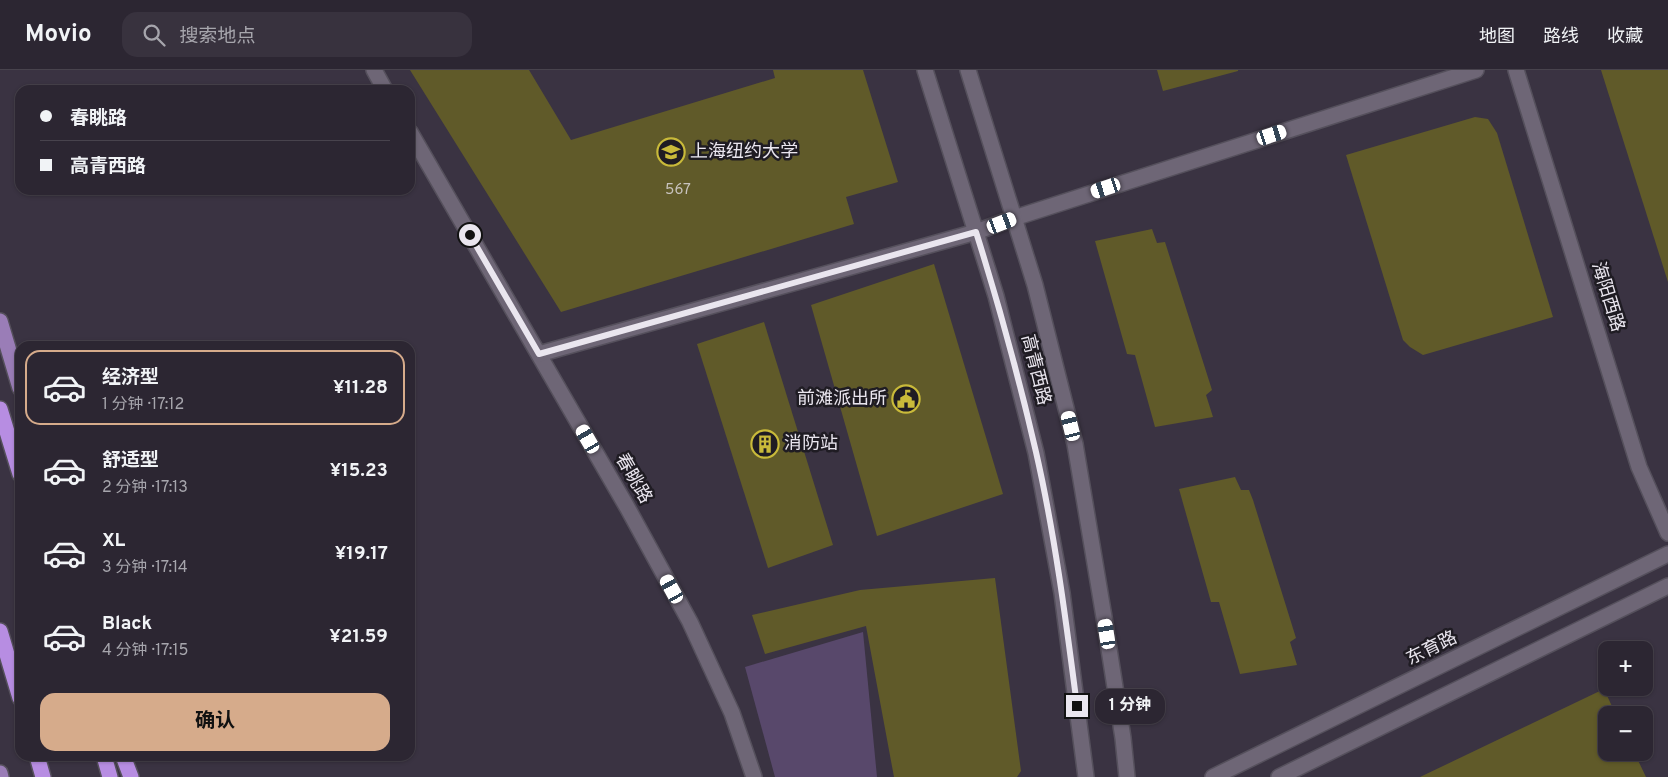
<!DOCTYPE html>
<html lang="zh">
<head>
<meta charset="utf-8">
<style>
  :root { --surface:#2c2632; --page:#38323e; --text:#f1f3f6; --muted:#a6a5ac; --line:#48434d; --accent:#d6ab8b }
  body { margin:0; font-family:Overpass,"Noto Sans SC",sans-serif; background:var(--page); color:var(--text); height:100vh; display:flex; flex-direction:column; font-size:19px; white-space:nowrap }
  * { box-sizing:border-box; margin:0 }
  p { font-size:16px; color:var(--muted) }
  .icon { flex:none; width:28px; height:28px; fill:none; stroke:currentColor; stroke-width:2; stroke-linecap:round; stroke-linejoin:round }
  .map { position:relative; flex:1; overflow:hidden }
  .side { position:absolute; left:15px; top:271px; width:400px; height:420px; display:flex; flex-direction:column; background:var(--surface); border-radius:15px; box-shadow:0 1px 4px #0004,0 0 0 1px var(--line) }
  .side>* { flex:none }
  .guide { position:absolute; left:15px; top:15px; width:400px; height:110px; border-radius:15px; box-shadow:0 1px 4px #0004,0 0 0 1px var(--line); display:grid; align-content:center; height:110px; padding:0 25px; background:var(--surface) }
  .fabs { position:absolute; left:1598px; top:571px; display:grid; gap:10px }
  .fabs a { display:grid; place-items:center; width:55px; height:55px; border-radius:10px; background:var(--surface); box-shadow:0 1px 4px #0004,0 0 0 1px var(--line); font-size:25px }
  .end { position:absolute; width:22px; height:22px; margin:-11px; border:6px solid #eae6ef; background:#111; box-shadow:0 0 0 2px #111 }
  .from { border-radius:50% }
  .bubble { position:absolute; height:35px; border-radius:15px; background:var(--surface); box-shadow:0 1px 4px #0004,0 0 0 1px var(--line); font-size:16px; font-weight:700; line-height:35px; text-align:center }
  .car { position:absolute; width:15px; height:30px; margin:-15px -8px; border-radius:6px; box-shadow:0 0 4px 1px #0007; background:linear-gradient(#fff 24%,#345 0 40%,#fff 0 76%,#345 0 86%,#fff 0) }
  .guide b { display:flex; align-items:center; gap:18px; height:48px; font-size:19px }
  .guide b+b { border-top:1px solid var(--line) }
  .guide i { width:12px; height:12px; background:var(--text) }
  ul { padding:9px 0 0; list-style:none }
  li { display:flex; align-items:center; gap:15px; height:75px; margin:0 10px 8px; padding:0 15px; border:2px solid transparent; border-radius:15px }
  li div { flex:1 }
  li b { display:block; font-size:19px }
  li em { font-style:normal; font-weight:700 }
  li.active { border-color:var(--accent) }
  li>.icon { width:45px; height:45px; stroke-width:1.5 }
  .cta { display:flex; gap:10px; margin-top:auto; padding:10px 25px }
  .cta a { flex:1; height:58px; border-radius:15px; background:var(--accent); color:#111; font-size:20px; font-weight:700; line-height:58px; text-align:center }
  header { display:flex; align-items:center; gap:30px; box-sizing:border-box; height:70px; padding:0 25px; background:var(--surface); border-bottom:1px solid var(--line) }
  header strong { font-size:24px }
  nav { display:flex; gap:28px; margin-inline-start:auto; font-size:18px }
  .search { width:350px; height:45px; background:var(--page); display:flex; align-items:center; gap:12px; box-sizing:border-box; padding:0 18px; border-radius:15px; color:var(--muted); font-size:19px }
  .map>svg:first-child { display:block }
</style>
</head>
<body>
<header>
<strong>Movio</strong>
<div class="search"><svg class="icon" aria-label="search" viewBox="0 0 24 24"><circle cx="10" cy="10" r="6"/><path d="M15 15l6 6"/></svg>搜索地点</div>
<nav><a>地图</a><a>路线</a><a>收藏</a></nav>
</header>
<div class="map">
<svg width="1668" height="707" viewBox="0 0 1668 707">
  <rect width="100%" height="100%" fill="#3a3342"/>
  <!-- green -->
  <path fill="#58486b" d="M 863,562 L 877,707 L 775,707 L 745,597 Z"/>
  <!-- building -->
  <g fill="#605a29">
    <path d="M 410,0 L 529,0 L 571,70 L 775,8 L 773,0 L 863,0 L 898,112 L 846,127 L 854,154 L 561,242 Z"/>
    <path d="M 1157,0 L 1238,0 L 1238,1 L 1163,21 Z"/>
    <path d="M 1601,0 L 1668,0 L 1668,212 Z"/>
    <path d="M 1475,47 L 1488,49 L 1497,63 L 1553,247 L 1423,285 L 1410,277 L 1403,270 L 1346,85 Z"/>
    <path d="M 1152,159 L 1157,173 L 1165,172 L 1212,320 L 1206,325 L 1213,347 L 1155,357 L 1135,285 L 1127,284 L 1095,171 Z"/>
    <path d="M 934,194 L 1003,424 L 877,466 L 811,235 Z"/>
    <path d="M 764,252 L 833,475 L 768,498 L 697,274 Z"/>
    <path d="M 1235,407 L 1241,420 L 1249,420 L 1253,430 L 1296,568 L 1290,572 L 1297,595 L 1240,604 L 1219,532 L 1211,532 L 1179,419 Z"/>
    <path d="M 995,508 L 1021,701 L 1017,707 L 894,707 L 866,556 L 765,584 L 752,545 L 860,520 Z"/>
    <path d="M 1604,619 L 1616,645 L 1606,645 L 1606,682 L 1634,682 L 1646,707 L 1420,707 Z"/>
  </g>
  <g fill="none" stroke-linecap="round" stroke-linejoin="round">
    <!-- street casing -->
    <g stroke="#55505c" stroke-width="18">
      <g id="street">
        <path d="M 374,0 L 385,20"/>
        <path d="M 1516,0 L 1639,397 L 1668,463"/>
        <path d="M 410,62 L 627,437 L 690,552 L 732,643 L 754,707"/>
        <path d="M 539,284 L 976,162 L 1014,148 L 1476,0"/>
      </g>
    </g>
    <!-- secondary casing -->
    <g stroke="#55505c" stroke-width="18">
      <g id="secondary">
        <path d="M 925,0 L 996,226 L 1036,383 L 1062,523 L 1086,707"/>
        <path d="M 968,0 L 1035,215 L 1075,374 L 1104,547 L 1123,668 L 1127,707"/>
        <path d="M 1213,707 L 1668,484"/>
        <path d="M 1279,707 L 1668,516"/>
      </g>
    </g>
    <!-- primary casing -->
    <g stroke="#55505c" stroke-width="18">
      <g id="primary">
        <path d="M 0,251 L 20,318"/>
        <path d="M 0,703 L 1,707"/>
      </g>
    </g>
    <!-- highway casing -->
    <g stroke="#55505c" stroke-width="18">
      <g id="highway">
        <path d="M 0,339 L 20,404"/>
        <path d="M 0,561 L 20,628"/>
        <path d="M 37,686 L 43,707"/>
        <path d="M 104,686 L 110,707"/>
        <path d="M 123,686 L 131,707"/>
      </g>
    </g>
    <!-- street -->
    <use href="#street" stroke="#6e6676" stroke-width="15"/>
    <!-- secondary -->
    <use href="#secondary" stroke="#6e6676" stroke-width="15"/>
    <!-- primary -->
    <use href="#primary" stroke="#9a7db7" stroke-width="15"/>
    <!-- highway -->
    <use href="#highway" stroke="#b78de2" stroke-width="15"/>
  </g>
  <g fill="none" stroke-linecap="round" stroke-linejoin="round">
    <!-- route -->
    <path stroke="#eae6ef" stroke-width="6" d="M 470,165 L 539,284 L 976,162 C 999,235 1019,308 1036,382 C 1055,465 1066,551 1077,636"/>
  </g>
  <!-- icons -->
  <defs>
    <g id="university-ring" transform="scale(1.4375)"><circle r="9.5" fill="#1f1c23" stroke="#c9ba3a" stroke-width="1.5"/><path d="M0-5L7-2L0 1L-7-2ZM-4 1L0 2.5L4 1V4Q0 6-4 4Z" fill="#c9ba3a"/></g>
    <g id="civic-ring" transform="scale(1.4375)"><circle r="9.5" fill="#1f1c23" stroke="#c9ba3a" stroke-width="1.5"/><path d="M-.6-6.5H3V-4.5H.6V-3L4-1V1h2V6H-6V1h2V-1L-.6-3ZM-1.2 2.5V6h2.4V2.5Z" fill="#c9ba3a"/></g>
    <g id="building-ring" transform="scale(1.4375)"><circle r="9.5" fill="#1f1c23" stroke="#c9ba3a" stroke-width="1.5"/><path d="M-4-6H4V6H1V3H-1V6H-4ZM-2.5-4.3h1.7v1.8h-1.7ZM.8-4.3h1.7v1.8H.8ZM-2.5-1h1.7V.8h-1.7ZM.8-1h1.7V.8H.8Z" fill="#c9ba3a"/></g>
  </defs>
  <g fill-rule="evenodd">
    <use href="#university-ring" x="671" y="82"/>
    <use href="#civic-ring" x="906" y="329"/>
    <use href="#building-ring" x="765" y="374"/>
  </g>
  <g text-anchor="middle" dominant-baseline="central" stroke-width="5" stroke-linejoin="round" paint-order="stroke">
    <!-- number labels -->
    <g font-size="15" fill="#c8c3be">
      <text x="678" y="120">567</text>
    </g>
    <!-- poi labels -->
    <g font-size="18" fill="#eae6ef" stroke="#1f1c23" text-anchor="start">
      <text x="690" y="82">上海纽约大学</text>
      <text x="887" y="329" text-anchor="end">前滩派出所</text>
      <text x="784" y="374">消防站</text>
    </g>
    <!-- street labels -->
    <g font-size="18" fill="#eae6ef" stroke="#1f1c23">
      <text transform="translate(1607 227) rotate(73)">海阳西路</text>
      <text transform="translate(1035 300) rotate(76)">高青西路</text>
      <text transform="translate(633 409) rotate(60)">春眺路</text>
      <text transform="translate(1432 579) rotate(-26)">东育路</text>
    </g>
  </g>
</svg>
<div class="fabs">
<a>+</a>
<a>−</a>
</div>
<i class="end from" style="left:470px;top:165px"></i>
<i class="end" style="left:1077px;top:636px"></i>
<div class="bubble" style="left:1095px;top:619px;width:70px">1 分钟</div>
<i class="car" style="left:1272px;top:65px;rotate:72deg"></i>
<i class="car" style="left:1106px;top:118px;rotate:252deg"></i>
<i class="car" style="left:1002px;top:153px;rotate:69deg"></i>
<i class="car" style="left:1071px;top:356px;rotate:346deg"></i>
<i class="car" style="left:588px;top:369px;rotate:330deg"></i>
<i class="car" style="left:672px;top:519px;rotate:331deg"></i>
<i class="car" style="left:1107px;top:564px;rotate:351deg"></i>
<div class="guide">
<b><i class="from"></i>春眺路</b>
<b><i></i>高青西路</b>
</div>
<section class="side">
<ul>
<li class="active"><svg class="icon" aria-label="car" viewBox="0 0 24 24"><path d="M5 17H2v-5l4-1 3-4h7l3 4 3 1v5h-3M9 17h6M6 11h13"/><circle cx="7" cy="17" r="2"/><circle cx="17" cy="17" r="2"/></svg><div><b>经济型</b><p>1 分钟 · 17:12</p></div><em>¥11.28</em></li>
<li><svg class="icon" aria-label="car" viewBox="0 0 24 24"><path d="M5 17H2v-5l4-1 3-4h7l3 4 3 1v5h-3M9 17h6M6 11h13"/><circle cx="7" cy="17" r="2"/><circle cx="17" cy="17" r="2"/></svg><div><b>舒适型</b><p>2 分钟 · 17:13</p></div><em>¥15.23</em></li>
<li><svg class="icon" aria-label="car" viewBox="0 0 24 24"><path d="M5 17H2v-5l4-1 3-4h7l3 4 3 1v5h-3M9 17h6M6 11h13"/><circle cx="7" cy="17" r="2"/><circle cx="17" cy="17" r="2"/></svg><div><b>XL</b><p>3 分钟 · 17:14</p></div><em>¥19.17</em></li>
<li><svg class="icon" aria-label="car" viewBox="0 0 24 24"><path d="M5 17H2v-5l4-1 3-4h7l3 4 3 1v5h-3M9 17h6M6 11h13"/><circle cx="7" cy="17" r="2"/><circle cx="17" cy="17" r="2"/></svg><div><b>Black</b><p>4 分钟 · 17:15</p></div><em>¥21.59</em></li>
</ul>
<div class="cta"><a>确认</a></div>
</section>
</div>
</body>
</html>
